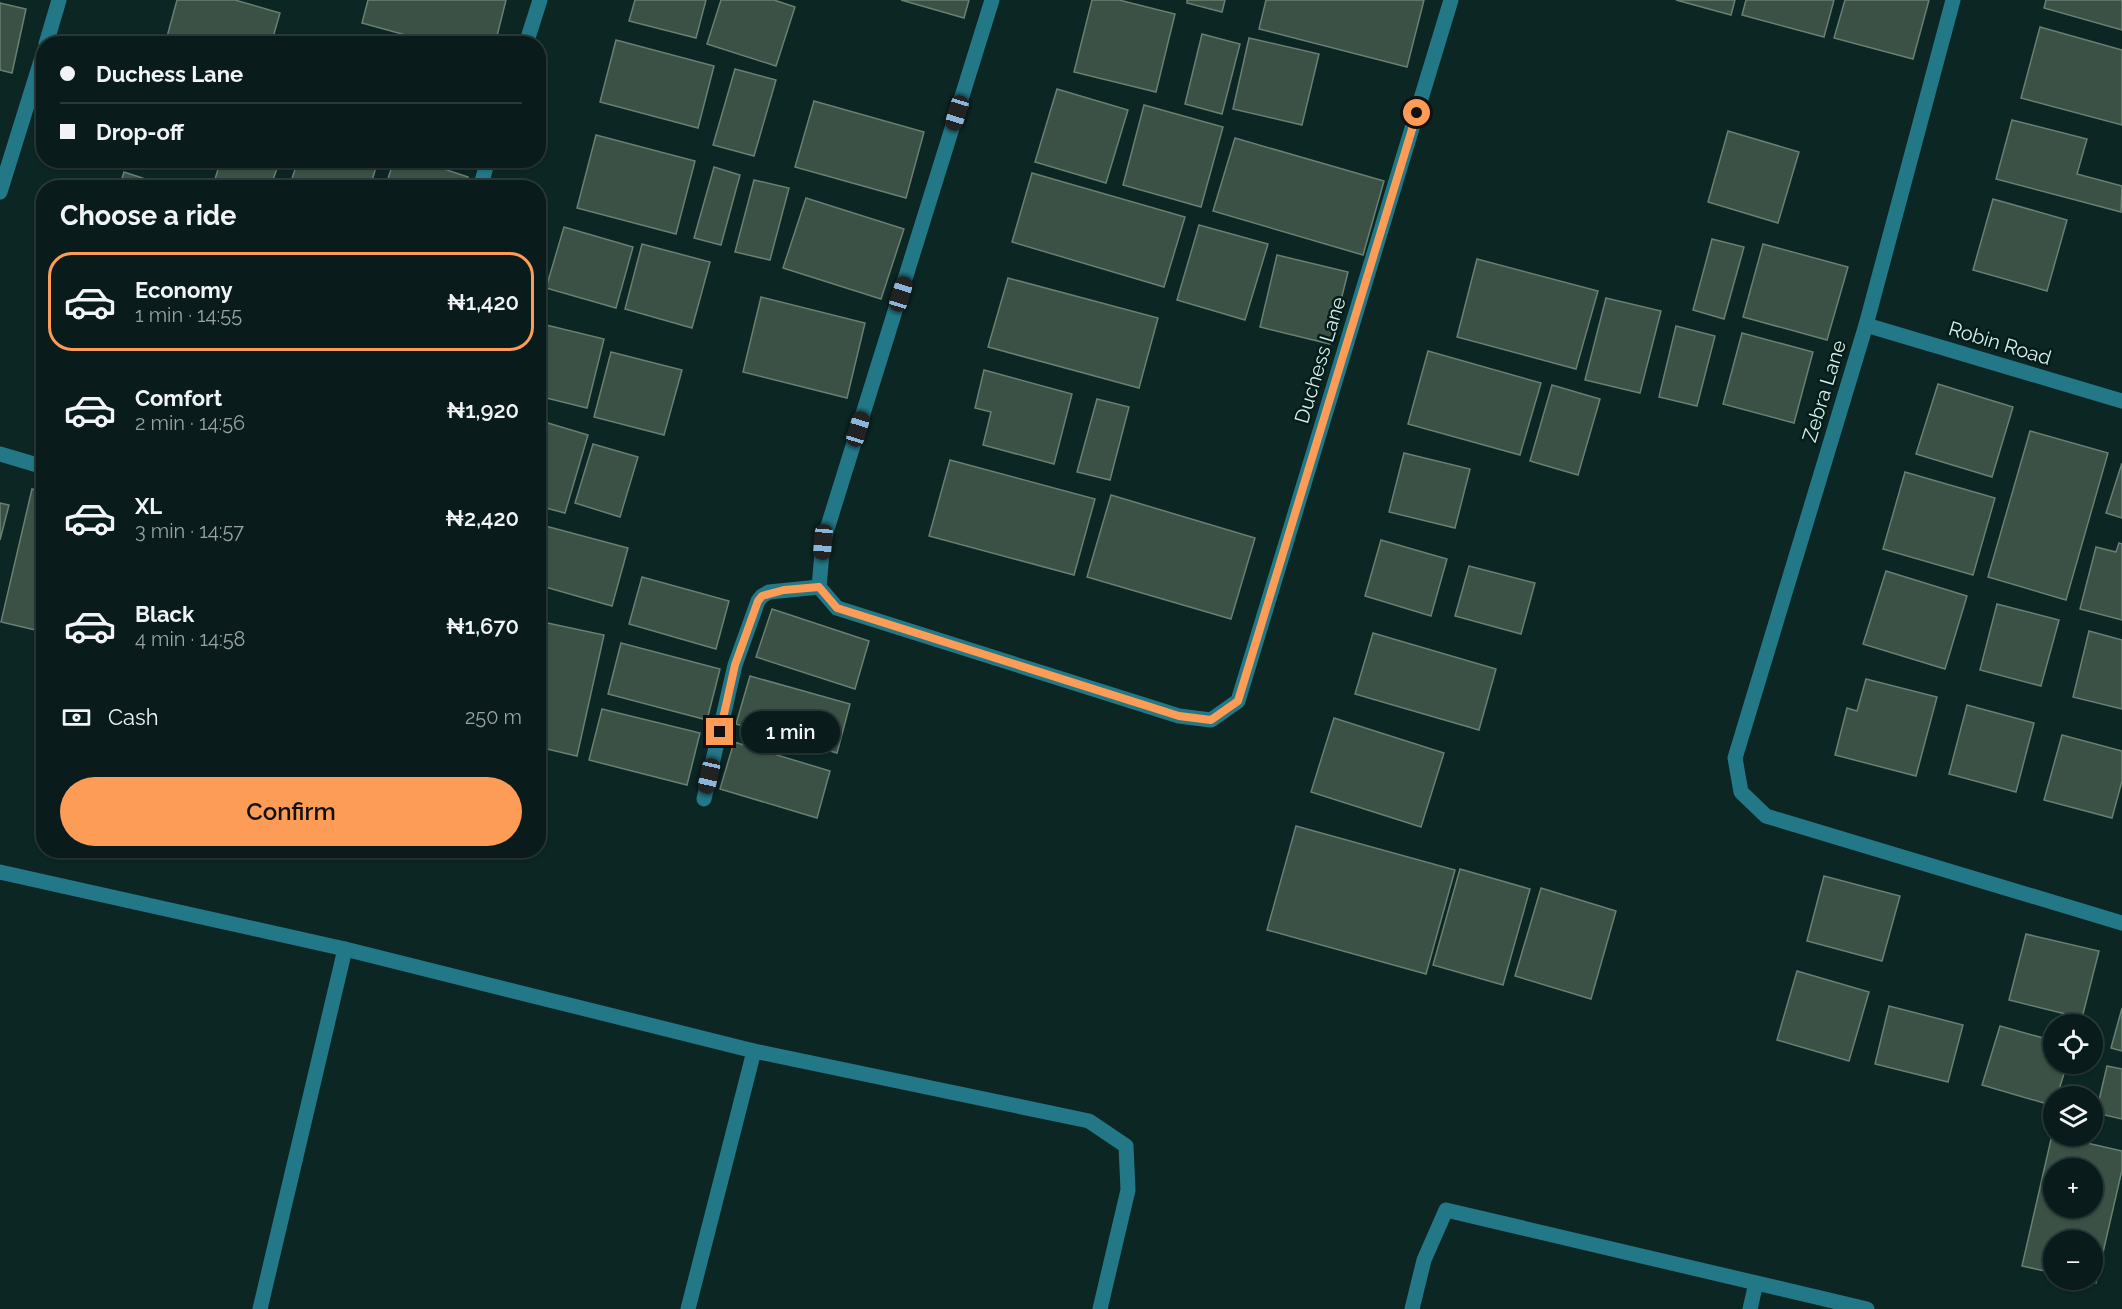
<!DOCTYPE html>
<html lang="en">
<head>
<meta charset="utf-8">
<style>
  :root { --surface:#091c1b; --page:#122524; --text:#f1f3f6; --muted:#99a1a3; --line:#293a3a; --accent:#fd9c57 }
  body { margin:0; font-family:Raleway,sans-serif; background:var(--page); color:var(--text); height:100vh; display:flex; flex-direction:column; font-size:22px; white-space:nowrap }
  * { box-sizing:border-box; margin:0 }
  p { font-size:20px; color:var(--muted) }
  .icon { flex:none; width:33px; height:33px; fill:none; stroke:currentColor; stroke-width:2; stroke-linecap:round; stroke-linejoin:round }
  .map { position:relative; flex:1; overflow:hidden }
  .details { position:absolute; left:36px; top:180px; width:510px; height:678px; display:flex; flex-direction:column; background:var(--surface); border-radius:24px; box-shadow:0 2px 4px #0004,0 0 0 2px var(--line) }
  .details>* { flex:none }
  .hud { position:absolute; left:36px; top:36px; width:510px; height:132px; border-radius:24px; box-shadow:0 2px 4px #0004,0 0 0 2px var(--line); display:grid; align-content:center; height:132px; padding:0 24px; background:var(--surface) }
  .controls { position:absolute; left:2043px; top:1014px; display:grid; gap:12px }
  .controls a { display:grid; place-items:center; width:60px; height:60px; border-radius:50%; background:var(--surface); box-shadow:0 2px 4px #0004,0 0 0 2px var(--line); font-size:30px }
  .end { position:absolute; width:27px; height:27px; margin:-14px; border:8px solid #fd9c57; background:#111; box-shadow:0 0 0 3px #111 }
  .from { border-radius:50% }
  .bubble { position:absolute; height:42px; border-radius:21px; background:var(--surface); box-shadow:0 2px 4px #0004,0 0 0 2px var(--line); font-size:20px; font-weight:600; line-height:42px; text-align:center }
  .car { position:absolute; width:18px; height:36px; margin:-18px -9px; border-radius:8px; box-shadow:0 0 4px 2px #0007; background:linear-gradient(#222 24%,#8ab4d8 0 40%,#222 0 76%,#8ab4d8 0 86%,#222 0) }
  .hud b { display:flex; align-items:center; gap:21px; height:57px; font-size:22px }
  .hud b+b { border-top:2px solid var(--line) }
  .hud i { width:15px; height:15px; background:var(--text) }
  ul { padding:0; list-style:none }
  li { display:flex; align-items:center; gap:18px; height:99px; margin:0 12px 9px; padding:0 12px; border:3px solid transparent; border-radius:24px }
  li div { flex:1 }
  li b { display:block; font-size:22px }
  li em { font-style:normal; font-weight:600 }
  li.on { border-color:var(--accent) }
  li>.icon { width:54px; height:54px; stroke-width:1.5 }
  h2 { padding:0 24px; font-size:27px; line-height:72px }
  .pay { display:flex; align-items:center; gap:15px; height:66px; padding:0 24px; font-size:22px }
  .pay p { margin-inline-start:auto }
  .button { display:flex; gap:12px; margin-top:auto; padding:12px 24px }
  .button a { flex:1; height:69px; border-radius:36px; background:var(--accent); color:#111; font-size:24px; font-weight:600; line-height:69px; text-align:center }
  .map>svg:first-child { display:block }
</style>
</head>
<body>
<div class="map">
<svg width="2122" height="1309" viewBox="0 0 2122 1309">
  <rect width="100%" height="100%" fill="#0c2624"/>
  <!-- building -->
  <g fill="#3b5145" stroke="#697f72" stroke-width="1.5" fill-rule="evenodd">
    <path d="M 177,0 L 235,0 L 280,13 L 271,44 L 165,44 Z"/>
    <path d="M 368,0 L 506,0 L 495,44 L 438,44 L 362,23 Z"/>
    <path d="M 635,0 L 706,0 L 696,38 L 629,21 Z"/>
    <path d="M 721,0 L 774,0 L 795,7 L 776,66 L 707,44 Z"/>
    <path d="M 901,0 L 969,0 L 964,18 Z"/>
    <path d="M 1092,0 L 1119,0 L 1175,14 L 1156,92 L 1074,72 Z"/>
    <path d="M 1187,0 L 1225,0 L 1222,12 L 1187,3 Z"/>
    <path d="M 1266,0 L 1424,0 L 1407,67 L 1259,29 Z"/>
    <path d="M 1676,0 L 1735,0 L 1731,15 Z"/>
    <path d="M 1746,0 L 1834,0 L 1824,37 L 1742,15 Z"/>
    <path d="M 1845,0 L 1929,0 L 1913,59 L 1834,38 Z"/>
    <path d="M 2046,0 L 2122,0 L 2122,30 L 2044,8 Z"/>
    <path d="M 0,3 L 26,9 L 12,73 L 0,70 Z"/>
    <path d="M 2040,27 L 2122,50 L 2122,125 L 2021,98 Z"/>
    <path d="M 1202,34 L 1240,44 L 1222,114 L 1185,104 Z"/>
    <path d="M 1249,38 L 1319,54 L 1302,125 L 1233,109 Z"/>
    <path d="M 616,40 L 714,66 L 698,128 L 600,102 Z"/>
    <path d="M 735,69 L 776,80 L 754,156 L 713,145 Z"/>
    <path d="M 1057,89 L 1128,110 L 1106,183 L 1035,162 Z"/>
    <path d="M 814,101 L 924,132 L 906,198 L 795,167 Z"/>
    <path d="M 1144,105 L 1223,127 L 1201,207 L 1123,185 Z"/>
    <path d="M 2012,120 L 2087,139 L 2077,174 L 2122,186 L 2121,212 L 1996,179 Z"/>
    <path d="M 1728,131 L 1799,152 L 1778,223 L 1708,202 Z"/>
    <path d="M 596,135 L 695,161 L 676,234 L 577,208 Z"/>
    <path d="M 1235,138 L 1384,181 L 1363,255 L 1213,211 Z"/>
    <path d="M 221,160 L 280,160 L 270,188 L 239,188 L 215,179 Z"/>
    <path d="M 298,160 L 378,160 L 370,188 L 289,188 Z"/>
    <path d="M 394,160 L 417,160 L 468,177 L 464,188 L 385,188 Z"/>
    <path d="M 714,167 L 740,175 L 721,245 L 694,238 Z"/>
    <path d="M 124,172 L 173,188 L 119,188 Z"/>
    <path d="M 1032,173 L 1185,217 L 1164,287 L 1012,242 Z"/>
    <path d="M 754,180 L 789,188 L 770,260 L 735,252 Z"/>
    <path d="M 806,198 L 904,229 L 881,299 L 783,268 Z"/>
    <path d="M 1993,199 L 2067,220 L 2047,291 L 1973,270 Z"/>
    <path d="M 1199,225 L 1268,244 L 1245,320 L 1177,300 Z"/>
    <path d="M 564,227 L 633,247 L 616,308 L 546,288 Z"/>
    <path d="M 1712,239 L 1744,247 L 1724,319 L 1693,310 Z"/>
    <path d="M 642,244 L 710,262 L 692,328 L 625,309 Z"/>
    <path d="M 1763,244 L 1848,267 L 1827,340 L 1743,317 Z"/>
    <path d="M 1277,255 L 1348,272 L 1330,344 L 1260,327 Z"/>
    <path d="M 1477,259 L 1598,291 L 1576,369 L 1457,337 Z"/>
    <path d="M 1008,278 L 1158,318 L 1139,388 L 988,347 Z"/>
    <path d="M 761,297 L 865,323 L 847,398 L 743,372 Z"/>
    <path d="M 1606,298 L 1661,311 L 1640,393 L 1585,380 Z"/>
    <path d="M 538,323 L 604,339 L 587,408 L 538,396 Z"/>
    <path d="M 1676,326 L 1715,336 L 1697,406 L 1659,397 Z"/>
    <path d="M 1742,333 L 1813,352 L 1794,423 L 1723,404 Z"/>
    <path d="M 1428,351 L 1541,383 L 1520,455 L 1408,424 Z"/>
    <path d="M 611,352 L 682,370 L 664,435 L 594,417 Z"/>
    <path d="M 984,370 L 1072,394 L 1054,464 L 983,445 L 991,412 L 975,408 Z"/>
    <path d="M 1938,384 L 2013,407 L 1992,477 L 1916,454 Z"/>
    <path d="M 1552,385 L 1600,399 L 1578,475 L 1530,461 Z"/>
    <path d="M 1097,399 L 1129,407 L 1110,480 L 1077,472 Z"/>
    <path d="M 538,420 L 588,435 L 565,513 L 538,506 Z"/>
    <path d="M 2030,431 L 2108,453 L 2066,600 L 1988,577 Z"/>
    <path d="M 593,444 L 638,457 L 620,517 L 575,503 Z"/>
    <path d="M 1404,453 L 1470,469 L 1455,528 L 1389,512 Z"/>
    <path d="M 950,460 L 1095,499 L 1074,575 L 929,536 Z"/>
    <path d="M 2122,463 L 2122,518 L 2106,513 Z"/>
    <path d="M 1905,472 L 1995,498 L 1973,575 L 1883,549 Z"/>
    <path d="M 32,489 L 44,492 L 44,632 L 1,622 Z"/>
    <path d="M 1111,495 L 1255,538 L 1231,619 L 1087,577 Z"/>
    <path d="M 0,503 L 9,505 L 0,540 Z"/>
    <path d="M 538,524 L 628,548 L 612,606 L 538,585 Z"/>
    <path d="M 1381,540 L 1447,559 L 1431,616 L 1365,596 Z"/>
    <path d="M 2119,543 L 2122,544 L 2122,620 L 2080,609 L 2096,547 L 2116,552 Z"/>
    <path d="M 1469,566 L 1535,583 L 1521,634 L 1455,616 Z"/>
    <path d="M 1886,571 L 1967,596 L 1945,669 L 1863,644 Z"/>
    <path d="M 642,577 L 729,601 L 716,649 L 629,624 Z"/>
    <path d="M 1997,604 L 2059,620 L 2041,686 L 1980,670 Z"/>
    <path d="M 772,609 L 869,641 L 855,689 L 756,657 Z"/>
    <path d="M 538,621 L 604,635 L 577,756 L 538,747 Z"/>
    <path d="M 2089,631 L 2122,640 L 2122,709 L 2073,697 Z"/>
    <path d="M 1373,633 L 1496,669 L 1479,730 L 1355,694 Z"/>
    <path d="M 621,643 L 720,669 L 707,720 L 608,694 Z"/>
    <path d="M 750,676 L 850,704 L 837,753 L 736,724 Z"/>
    <path d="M 1866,679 L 1937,697 L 1916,776 L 1835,755 L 1847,708 L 1857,711 Z"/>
    <path d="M 1967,705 L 2034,723 L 2016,792 L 1949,774 Z"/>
    <path d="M 602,709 L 700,733 L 687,785 L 589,760 Z"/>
    <path d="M 1334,718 L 1444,753 L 1421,827 L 1311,792 Z"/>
    <path d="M 2062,735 L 2122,751 L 2122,781 L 2112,818 L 2044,800 Z"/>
    <path d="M 734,742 L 830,771 L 817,818 L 720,789 Z"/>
    <path d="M 1296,826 L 1455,870 L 1426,974 L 1267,930 Z"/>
    <path d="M 1460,869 L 1530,889 L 1503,985 L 1433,965 Z"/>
    <path d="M 1824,876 L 1900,896 L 1882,961 L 1807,941 Z"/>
    <path d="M 1541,888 L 1616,911 L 1591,999 L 1515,976 Z"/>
    <path d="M 2026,934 L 2099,951 L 2082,1018 L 2009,1000 Z"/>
    <path d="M 1797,971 L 1869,992 L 1849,1061 L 1777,1040 Z"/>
    <path d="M 1889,1006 L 1963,1025 L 1948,1082 L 1875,1064 Z"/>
    <path d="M 2122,1008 L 2122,1051 L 2111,1048 Z"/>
    <path d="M 2000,1026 L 2054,1041 L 2054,1064 L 2067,1064 L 2057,1096 L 2054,1096 L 2054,1106 L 1982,1085 Z"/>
    <path d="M 2107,1066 L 2122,1069 L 2122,1119 L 2096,1113 Z"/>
    <path d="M 2052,1135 L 2122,1151 L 2122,1170 L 2096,1283 L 2079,1280 L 2092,1280 L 2092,1240 L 2054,1240 L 2054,1273 L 2022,1266 ZM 2054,1168 L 2092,1168 L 2092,1208 L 2054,1208 Z"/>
  </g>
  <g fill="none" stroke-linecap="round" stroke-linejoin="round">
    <!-- minor -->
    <g stroke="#227887" stroke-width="15">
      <path d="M 992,0 L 823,542 L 819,587 L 837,608 L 1179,716 L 1211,720 L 1238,701 L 1451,0"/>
      <path d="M 1953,0 L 1866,325 L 1735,758 L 1741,792 L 1766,816 L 2122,923"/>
      <path d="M 46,44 L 59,0"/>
      <path d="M 526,44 L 540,0"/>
      <path d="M 480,188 L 488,160"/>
      <path d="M 0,192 L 44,51"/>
      <path d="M 1866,325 L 2122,401"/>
      <path d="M 0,454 L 44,467"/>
      <path d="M 704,799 L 735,665 L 758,601 L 762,596 L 769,592 L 819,587"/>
      <path d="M 0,872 L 345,949 L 754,1051 L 1089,1121 L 1126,1146 L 1128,1190 L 1100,1309"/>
      <path d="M 260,1309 L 345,949"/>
      <path d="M 688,1309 L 754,1051"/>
      <path d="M 1412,1309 L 1424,1260 L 1446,1210 L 1867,1309"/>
      <path d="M 1750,1309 L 1756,1283"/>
    </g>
  </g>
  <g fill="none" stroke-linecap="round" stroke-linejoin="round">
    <!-- route -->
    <path stroke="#fd9c57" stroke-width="8" d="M 720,732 L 735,665 L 758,601 L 762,596 L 784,590 L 819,587 L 837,608 L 1179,716 L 1211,720 L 1238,701 L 1417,113"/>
  </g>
  <g text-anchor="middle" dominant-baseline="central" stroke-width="5" stroke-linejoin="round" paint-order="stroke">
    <!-- street labels -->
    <g font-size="20" fill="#ddedea" stroke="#031d1a">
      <text transform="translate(2000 343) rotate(17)">Robin Road</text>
      <text transform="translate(1320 360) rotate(-73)">Duchess Lane</text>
      <text transform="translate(1824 391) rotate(-73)">Zebra Lane</text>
    </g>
  </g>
</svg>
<div class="controls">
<a><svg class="icon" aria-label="locate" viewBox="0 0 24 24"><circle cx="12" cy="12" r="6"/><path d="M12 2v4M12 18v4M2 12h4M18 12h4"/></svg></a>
<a><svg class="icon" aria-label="layers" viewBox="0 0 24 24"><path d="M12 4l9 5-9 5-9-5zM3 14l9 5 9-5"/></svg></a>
<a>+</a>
<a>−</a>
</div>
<i class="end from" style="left:1417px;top:113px"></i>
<i class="end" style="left:720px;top:732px"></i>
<div class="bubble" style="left:741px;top:711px;width:99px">1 min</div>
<i class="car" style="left:957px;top:113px;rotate:197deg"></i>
<i class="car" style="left:901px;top:294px;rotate:17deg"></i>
<i class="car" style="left:858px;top:429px;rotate:17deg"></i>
<i class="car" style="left:823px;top:542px;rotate:185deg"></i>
<i class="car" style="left:709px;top:776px;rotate:193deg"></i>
<div class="hud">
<b><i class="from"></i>Duchess Lane</b>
<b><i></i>Drop-off</b>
</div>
<section class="details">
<h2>Choose a ride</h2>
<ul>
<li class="on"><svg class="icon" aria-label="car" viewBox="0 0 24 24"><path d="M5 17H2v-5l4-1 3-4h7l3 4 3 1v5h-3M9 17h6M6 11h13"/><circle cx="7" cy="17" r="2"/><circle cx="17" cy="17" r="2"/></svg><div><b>Economy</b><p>1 min · 14:55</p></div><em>₦1,420</em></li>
<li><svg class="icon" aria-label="car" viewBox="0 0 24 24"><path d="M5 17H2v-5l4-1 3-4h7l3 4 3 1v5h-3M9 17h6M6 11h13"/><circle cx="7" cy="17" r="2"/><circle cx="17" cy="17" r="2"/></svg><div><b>Comfort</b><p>2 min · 14:56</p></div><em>₦1,920</em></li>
<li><svg class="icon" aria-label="car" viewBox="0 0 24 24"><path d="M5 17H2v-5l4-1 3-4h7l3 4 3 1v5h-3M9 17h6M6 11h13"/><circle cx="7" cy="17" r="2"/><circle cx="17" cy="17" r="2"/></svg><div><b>XL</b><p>3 min · 14:57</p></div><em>₦2,420</em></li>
<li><svg class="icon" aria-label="car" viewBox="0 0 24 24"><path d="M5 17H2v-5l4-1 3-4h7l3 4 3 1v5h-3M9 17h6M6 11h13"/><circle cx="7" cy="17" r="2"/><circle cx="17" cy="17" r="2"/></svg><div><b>Black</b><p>4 min · 14:58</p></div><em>₦1,670</em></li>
</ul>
<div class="pay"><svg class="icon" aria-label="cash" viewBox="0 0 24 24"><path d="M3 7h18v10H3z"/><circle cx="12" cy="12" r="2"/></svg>Cash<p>250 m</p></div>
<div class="button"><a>Confirm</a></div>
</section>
</div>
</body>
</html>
